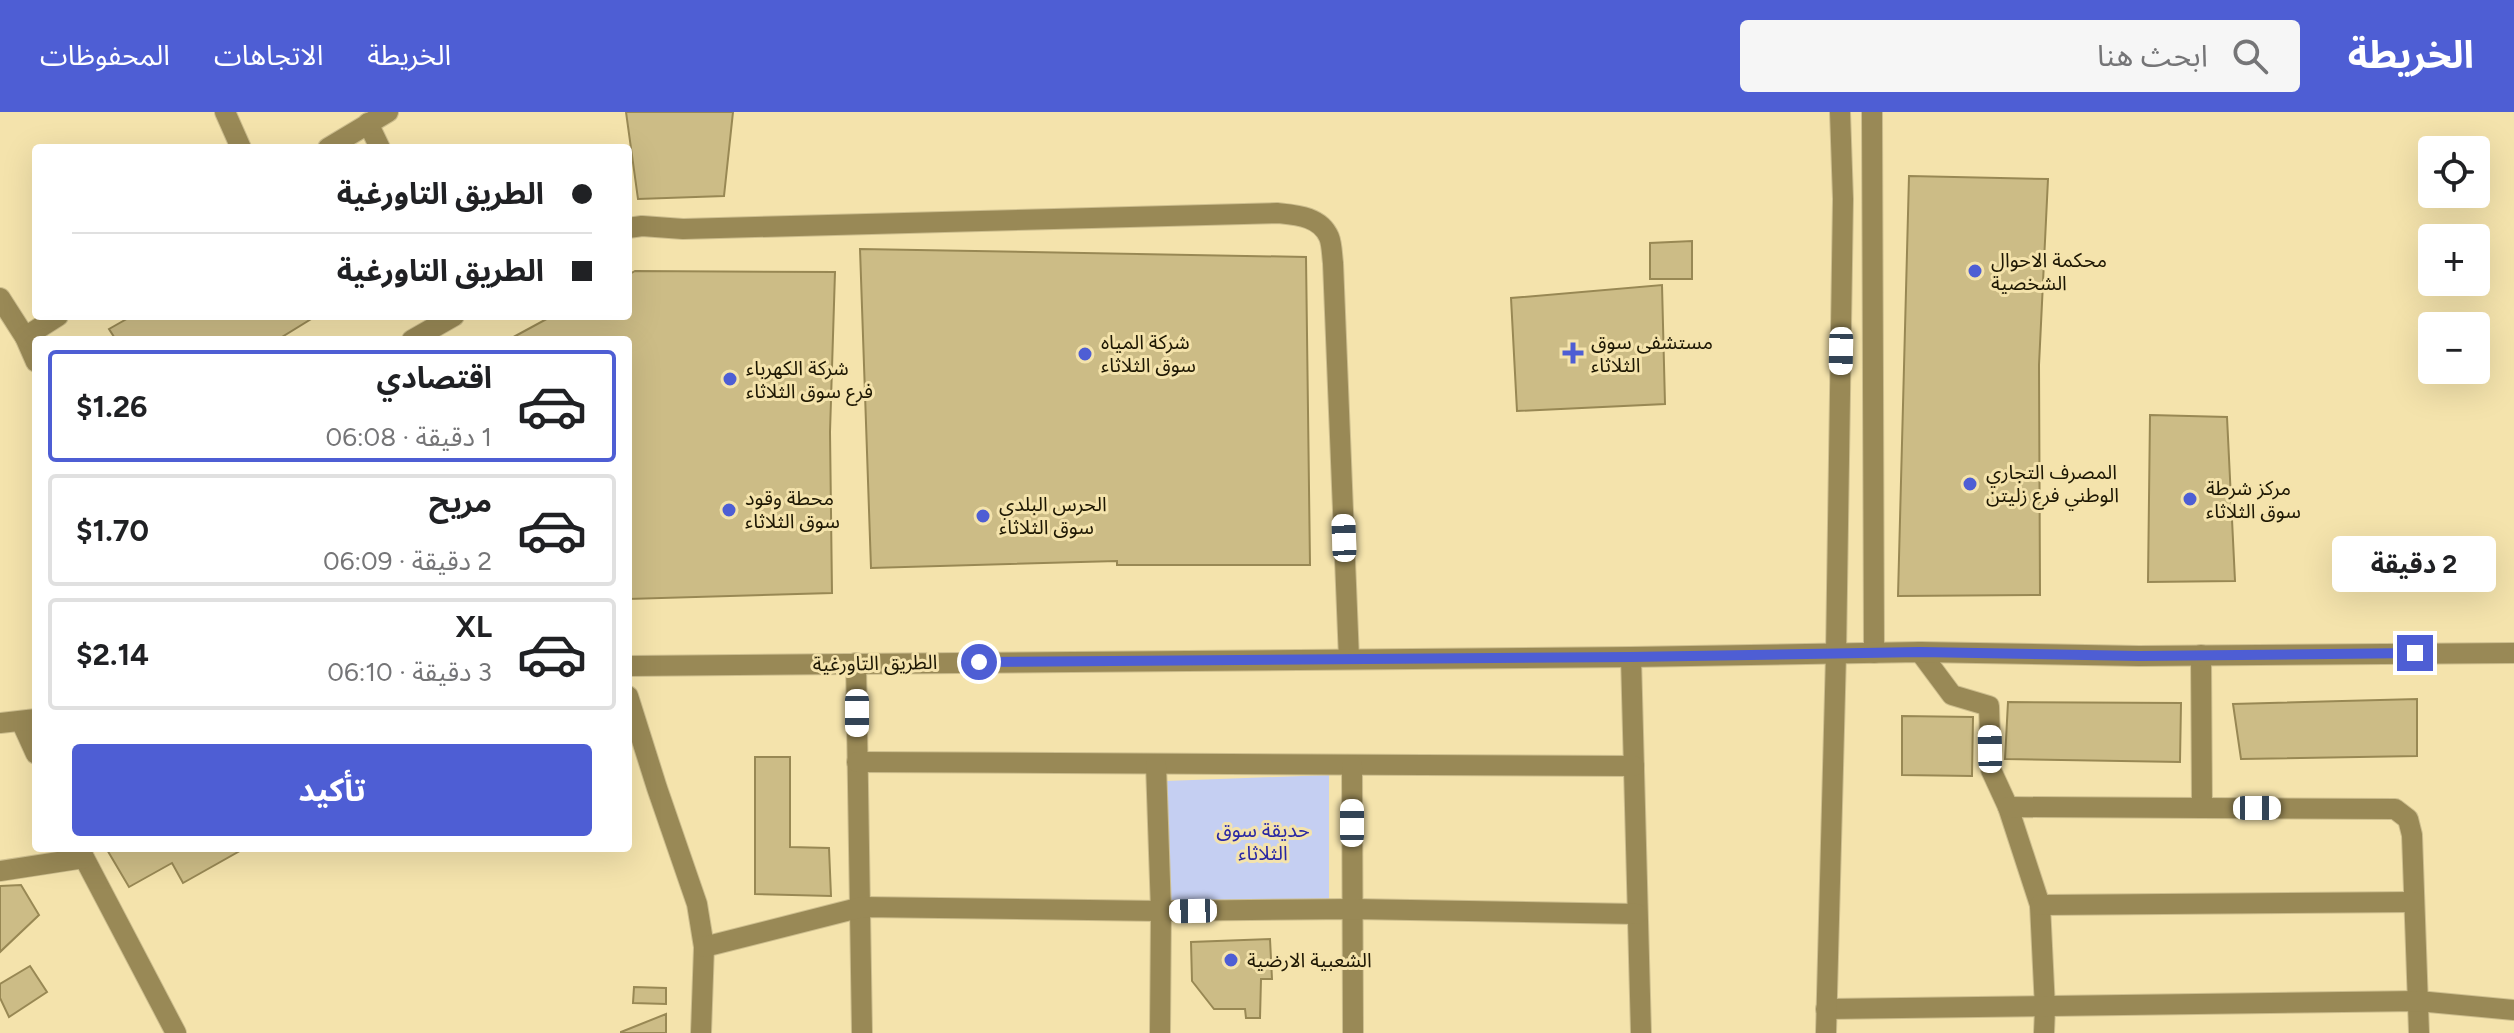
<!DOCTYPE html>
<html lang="ar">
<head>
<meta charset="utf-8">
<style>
  :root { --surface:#fff; --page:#f6f6f6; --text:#202124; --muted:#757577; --line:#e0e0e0; --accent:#4e5ed4 }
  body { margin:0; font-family:Figtree,"Noto Sans Arabic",sans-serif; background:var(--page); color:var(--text); direction:rtl; height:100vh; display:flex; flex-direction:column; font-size:30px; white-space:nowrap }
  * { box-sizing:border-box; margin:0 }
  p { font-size:26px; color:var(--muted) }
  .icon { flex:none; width:44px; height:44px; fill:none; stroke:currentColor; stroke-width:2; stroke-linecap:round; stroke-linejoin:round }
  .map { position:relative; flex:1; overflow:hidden; direction:ltr }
  .details { position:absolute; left:32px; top:224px; width:600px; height:516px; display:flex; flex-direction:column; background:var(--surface); border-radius:8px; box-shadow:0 8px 32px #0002; direction:rtl }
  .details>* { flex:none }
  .guide { position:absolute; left:32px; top:32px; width:600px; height:176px; border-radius:8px; box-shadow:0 8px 32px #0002; direction:rtl; display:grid; align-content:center; height:176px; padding:0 40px; background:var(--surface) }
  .tools { position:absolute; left:2418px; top:24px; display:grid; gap:16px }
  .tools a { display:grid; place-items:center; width:72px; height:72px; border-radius:8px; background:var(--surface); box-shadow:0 8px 32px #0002; font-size:40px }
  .end { position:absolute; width:36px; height:36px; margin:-18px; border:10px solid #4e5ed4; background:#fff; box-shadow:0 0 0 4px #fff }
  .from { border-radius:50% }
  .bubble { position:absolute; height:56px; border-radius:8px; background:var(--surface); box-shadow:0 8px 32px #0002; font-size:26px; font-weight:700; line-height:56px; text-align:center; direction:rtl }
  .car { position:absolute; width:24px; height:48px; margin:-24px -12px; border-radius:10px; box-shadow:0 0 6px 2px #0007; background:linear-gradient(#fff 24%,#345 0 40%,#fff 0 76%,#345 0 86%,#fff 0) }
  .guide b { display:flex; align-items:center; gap:28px; height:76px; font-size:30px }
  .guide b+b { border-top:2px solid var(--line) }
  .guide i { width:20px; height:20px; background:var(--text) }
  ul { padding:14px 0 0; list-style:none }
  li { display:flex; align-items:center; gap:24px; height:112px; margin:0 16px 12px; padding:0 24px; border:4px solid var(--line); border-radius:8px }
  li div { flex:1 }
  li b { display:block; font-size:30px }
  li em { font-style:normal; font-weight:700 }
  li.active { border-color:var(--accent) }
  li>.icon { width:72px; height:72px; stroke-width:1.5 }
  .cta { display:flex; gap:16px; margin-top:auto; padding:16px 40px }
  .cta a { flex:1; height:92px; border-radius:8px; background:var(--accent); color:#fff; font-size:32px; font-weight:700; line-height:92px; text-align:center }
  header { display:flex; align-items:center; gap:48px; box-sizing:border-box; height:112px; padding:0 40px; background:var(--accent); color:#fff }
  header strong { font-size:38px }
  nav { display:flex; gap:44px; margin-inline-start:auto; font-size:28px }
  .search { width:560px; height:72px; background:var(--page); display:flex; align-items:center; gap:20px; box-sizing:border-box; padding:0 28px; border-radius:8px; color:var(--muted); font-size:30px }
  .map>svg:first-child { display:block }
</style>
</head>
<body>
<header>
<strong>الخريطة</strong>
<div class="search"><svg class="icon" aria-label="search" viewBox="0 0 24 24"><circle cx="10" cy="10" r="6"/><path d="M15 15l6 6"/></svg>ابحث هنا</div>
<nav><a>الخريطة</a><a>الاتجاهات</a><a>المحفوظات</a></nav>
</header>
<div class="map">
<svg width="2514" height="921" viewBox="0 0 2514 921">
  <rect width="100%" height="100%" fill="#f4e3ac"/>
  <!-- green -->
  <path fill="#c5cff2" d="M 1329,663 L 1329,793 L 1163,792 L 1166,669 Z"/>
  <!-- building -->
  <g fill="#ccbc86" stroke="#988854" stroke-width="2">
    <path d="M 626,0 L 733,0 L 724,84 L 638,87 Z"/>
    <path d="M 1909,64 L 2048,67 L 2039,253 L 2040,483 L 1898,484 Z"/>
    <path d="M 1692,129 L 1692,167 L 1650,167 L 1650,131 Z"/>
    <path d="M 860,137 L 1306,145 L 1310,453 L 1117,453 L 1117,449 L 871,456 Z"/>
    <path d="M 635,159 L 835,160 L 830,320 L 832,481 L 628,487 L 628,228 L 508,228 L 552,204 L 628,204 L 628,163 Z"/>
    <path d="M 1662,173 L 1665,292 L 1517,299 L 1511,186 Z"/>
    <path d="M 132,204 L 316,204 L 277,228 L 116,228 L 109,217 Z"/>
    <path d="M 2150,303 L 2227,305 L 2235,469 L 2148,470 Z"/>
    <path d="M 2417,587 L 2417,644 L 2241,647 L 2233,592 Z"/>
    <path d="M 2008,590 L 2181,591 L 2180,650 L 2005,647 Z"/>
    <path d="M 1902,604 L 1973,605 L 1972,664 L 1902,663 Z"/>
    <path d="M 755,645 L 790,645 L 790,735 L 829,736 L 831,784 L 755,782 Z"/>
    <path d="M 106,736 L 245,736 L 183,771 L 172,751 L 129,775 Z"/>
    <path d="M 21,773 L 39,803 L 0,840 L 0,774 Z"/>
    <path d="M 1270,827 L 1272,867 L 1261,867 L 1260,906 L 1246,906 L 1245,897 L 1214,897 L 1192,869 L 1191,830 Z"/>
    <path d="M 30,854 L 47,880 L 9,905 L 0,886 L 0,872 Z"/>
    <path d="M 634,875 L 666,876 L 666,892 L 633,891 Z"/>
    <path d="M 666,902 L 666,921 L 621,921 L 621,920 Z"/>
  </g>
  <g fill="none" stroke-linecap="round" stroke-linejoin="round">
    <!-- minor casing -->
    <g stroke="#cdbe8e" stroke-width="22">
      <g id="minor">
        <path d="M 225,0 L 241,36"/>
        <path d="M 1872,0 L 1874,541"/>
        <path d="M 368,11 L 380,36"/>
        <path d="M 328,36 L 388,0"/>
        <path d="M 628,116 L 642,114 L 683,117 L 1277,101 C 1296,103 1320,104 1329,125 C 1332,132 1332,144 1333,151 L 1349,547"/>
        <path d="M 0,186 L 25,225 L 36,250"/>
        <path d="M 25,225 L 58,204"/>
        <path d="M 412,228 L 454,204"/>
        <path d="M 1920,540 L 1952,583 L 1989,594 L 1991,658 L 2008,695 L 2040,793 L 2045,896 L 2044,921"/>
        <path d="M 2201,543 L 2202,696"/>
        <path d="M 1631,545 L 1641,921"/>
        <path d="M 856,551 L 862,921"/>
        <path d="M 628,554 L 1631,545 L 1920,540 L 2139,544 L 2514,541"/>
        <path d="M 628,584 L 657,676 L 697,792 L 704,835 L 701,921"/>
        <path d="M 21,609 L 36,642"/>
        <path d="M 0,611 L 36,607"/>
        <path d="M 857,650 L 1634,654"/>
        <path d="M 1156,653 L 1161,799 L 1160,921"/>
        <path d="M 1352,653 L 1353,921"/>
        <path d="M 2008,695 L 2395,697 L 2408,707 L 2412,723 L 2419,921"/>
        <path d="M 79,736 L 176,921"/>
        <path d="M 0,759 L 84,746"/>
        <path d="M 2040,793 L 2414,790"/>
        <path d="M 704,835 L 862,795 L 1161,799 L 1353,797 L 1637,802"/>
        <path d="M 1826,897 L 2418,889 L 2514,898"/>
        <path d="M 1826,921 L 1836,542 L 1843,87 L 1840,0"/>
      </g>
    </g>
    <!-- minor -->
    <use href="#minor" stroke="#998956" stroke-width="20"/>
  </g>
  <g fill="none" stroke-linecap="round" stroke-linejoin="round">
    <!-- route -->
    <path stroke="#4e5ed4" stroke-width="10" d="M 979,550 L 1631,545 L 1920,540 L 2139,544 L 2415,541"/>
  </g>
  <!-- markers -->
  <g fill="#4e5ed4" stroke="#f4e3ac" stroke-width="3">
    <circle cx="1975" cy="159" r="8"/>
    <path d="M1569 229h8v8h8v8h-8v8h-8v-8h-8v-8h8z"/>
    <circle cx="1085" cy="242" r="8"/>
    <circle cx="730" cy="267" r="8"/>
    <circle cx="1970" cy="372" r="8"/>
    <circle cx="2190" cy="387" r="8"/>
    <circle cx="729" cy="398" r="8"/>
    <circle cx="983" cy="404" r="8"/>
    <circle cx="1231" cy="848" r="8"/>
  </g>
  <g text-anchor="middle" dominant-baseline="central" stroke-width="6" stroke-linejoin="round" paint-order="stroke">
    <!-- poi labels -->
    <g font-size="20" fill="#1d1703" stroke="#f4e3ac" text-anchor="start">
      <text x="1991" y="148">محكمة الاحوال<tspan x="1991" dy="23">الشخصية</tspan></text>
      <text x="1101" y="230">شركة المياه<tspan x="1101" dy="23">سوق الثلاثاء</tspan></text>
      <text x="1591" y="230">مستشفى سوق<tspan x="1591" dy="23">الثلاثاء</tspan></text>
      <text x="746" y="256">شركة الكهرباء<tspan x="746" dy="23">فرع سوق الثلاثاء</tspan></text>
      <text x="1986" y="360">المصرف التجاري<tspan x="1986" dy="23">الوطني فرع زليتن</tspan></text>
      <text x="2206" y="376">مركز شرطة<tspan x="2206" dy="23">سوق الثلاثاء</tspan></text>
      <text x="745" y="386">محطة وقود<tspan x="745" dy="23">سوق الثلاثاء</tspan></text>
      <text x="999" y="392">الحرس البلدي<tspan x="999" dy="23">سوق الثلاثاء</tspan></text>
      <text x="1247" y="848">الشعبية الارضية</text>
    </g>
    <!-- street labels -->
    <g font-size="20" fill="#1d1703" stroke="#f4e3ac">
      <text transform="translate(875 551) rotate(-1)">الطريق التاورغية</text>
    </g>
    <!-- park labels -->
    <g font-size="20" fill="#2927a3" stroke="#f4e3ac">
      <text x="1263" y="718">حديقة سوق<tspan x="1263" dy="23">الثلاثاء</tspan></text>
    </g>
  </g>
</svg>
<div class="tools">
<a><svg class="icon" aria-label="locate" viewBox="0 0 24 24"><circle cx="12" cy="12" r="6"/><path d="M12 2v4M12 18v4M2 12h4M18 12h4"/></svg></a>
<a>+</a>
<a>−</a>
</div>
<i class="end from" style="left:979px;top:550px"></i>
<i class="end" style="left:2415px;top:541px"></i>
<div class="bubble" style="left:2332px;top:424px;width:164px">2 دقيقة</div>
<i class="car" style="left:1841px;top:239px;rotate:181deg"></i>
<i class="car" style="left:1344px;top:426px;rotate:358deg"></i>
<i class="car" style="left:857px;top:601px;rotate:180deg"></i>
<i class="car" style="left:1990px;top:637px;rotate:359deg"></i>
<i class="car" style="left:2257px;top:696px;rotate:90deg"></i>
<i class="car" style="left:1352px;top:711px;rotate:0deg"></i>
<i class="car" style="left:1193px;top:799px;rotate:269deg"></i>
<div class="guide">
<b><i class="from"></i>الطريق التاورغية</b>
<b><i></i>الطريق التاورغية</b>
</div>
<section class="details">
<ul>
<li class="active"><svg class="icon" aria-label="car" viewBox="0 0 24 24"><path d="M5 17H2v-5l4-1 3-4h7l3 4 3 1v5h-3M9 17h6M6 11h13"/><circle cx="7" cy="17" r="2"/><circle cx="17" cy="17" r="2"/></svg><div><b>اقتصادي</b><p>1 دقيقة · 06:08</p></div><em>$1.26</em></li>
<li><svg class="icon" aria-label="car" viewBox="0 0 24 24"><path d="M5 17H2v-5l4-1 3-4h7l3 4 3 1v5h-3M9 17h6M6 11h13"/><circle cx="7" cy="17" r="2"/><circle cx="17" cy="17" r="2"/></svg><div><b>مريح</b><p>2 دقيقة · 06:09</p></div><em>$1.70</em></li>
<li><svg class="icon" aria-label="car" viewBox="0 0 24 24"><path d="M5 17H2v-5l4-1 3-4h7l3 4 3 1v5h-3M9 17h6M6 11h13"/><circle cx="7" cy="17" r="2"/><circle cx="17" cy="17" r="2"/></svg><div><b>XL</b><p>3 دقيقة · 06:10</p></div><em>$2.14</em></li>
</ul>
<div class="cta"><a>تأكيد</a></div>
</section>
</div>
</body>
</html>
